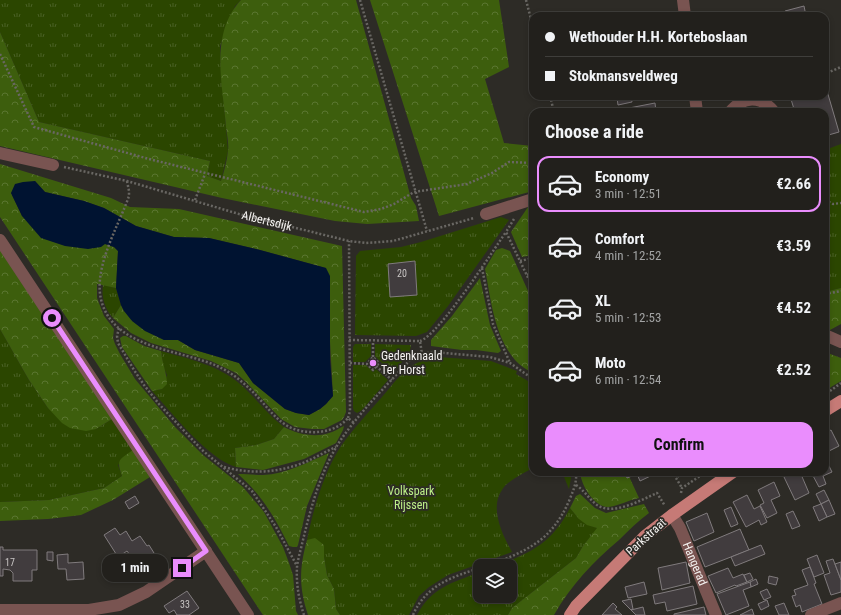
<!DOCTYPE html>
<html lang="en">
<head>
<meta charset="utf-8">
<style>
  :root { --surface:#22201c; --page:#2e2d29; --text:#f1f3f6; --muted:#a2a3a3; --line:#3f3e3b; --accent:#ea8dfd }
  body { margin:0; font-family:"Roboto Condensed",sans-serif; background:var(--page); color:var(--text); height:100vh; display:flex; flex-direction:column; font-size:15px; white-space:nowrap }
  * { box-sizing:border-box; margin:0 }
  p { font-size:13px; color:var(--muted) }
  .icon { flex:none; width:22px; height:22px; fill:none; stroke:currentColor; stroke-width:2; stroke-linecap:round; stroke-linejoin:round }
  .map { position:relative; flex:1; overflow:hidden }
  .side { position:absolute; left:529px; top:108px; width:300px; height:368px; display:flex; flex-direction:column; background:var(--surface); border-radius:12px; box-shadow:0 2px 6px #0003,0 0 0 1px var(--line) }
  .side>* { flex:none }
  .banner { position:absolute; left:529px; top:12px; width:300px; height:88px; border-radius:12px; box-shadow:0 2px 6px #0003,0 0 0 1px var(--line); display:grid; align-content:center; height:88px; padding:0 16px; background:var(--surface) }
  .tools { position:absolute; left:473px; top:559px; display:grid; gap:8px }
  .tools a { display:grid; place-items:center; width:44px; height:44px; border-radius:8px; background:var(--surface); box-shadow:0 2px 6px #0003,0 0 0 1px var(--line); font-size:20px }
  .end { position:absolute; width:18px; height:18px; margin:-9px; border:5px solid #ea8dfd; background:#111; box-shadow:0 0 0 2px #111 }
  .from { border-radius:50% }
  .bubble { position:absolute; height:28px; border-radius:12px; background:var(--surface); box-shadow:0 2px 6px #0003,0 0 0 1px var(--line); font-size:13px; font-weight:700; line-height:28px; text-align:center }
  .banner b { display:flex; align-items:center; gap:14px; height:38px; font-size:15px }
  .banner b+b { border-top:1px solid var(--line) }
  .banner i { width:10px; height:10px; background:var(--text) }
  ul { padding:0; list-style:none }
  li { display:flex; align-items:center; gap:12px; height:56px; margin:0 8px 6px; padding:0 8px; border:2px solid transparent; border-radius:12px }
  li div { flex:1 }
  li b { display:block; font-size:15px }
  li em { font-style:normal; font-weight:700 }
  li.active { border-color:var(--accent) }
  li>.icon { width:36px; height:36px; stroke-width:1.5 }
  h2 { padding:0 16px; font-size:18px; line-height:48px }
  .action { display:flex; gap:8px; margin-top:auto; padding:8px 16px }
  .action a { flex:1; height:46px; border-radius:12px; background:var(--accent); color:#111; font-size:16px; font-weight:700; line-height:46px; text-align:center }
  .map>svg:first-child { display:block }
</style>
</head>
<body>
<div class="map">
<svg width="841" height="615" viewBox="0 0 841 615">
  <defs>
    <pattern id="grass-tufts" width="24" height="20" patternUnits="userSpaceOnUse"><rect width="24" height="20" fill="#2b4600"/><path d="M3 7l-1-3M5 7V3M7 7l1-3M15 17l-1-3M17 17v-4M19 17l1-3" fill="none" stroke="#4a6126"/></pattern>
    <pattern id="forest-crowns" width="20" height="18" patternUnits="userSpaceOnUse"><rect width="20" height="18" fill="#3d5e0d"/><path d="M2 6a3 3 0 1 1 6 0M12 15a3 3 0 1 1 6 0" fill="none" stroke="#5a7631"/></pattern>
  </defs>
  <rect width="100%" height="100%" fill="#2d2b26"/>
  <!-- grass -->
  <g fill="url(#grass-tufts)">
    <path d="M 0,0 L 241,0 L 235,6 L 220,46 L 221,69 L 228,151 L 221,181 L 207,176 L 210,161 L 39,122 L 0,32 Z"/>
    <path d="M 841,144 L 841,288 L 825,292 L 825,150 Z"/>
    <path d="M 501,217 L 509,220 L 448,306 L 427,332 L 416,336 L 355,335 L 356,256 L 360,251 L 401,247 L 421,242 Z"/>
    <path d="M 103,285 L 116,288 L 121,305 L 113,318 C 105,310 101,296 103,285 Z"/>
    <path d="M 0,329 L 29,380 L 48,408 L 96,429 L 112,419 L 133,450 L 118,465 L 122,476 L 104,488 L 49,500 L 0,502 Z"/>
    <path d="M 355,344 L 371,344 L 371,356 L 365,362 L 353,362 L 353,347 Z"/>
    <path d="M 375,344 L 408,345 L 411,345 L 410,352 L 391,376 L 379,366 L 382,363 L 375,356 Z"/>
    <path d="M 161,351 C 189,359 218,365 240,384 C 256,398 268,415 284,427 L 274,439 L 256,445 L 235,448 L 236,467 C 208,459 172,413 152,391 L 162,389 L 167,375 L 163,366 Z"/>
    <path d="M 439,357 L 491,361 L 517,371 L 516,374 L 533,384 L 533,468 C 524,473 507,481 502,490 C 489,508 503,536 512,552 L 448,575 L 429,587 L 419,596 L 409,615 L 340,615 L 336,609 L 334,589 L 327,575 L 324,557 L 324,545 L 307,540 C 313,510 324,472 341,446 C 353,429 368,413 382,397 C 401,375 408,361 439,357 Z"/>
    <path d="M 353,365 L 366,365 L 373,372 L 376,369 L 388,380 L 362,410 L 357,413 L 354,411 L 353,408 Z"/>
    <path d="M 562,472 L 572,472 L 569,489 Z"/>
    <path d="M 570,508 C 579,519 584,524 598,528 L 583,546 L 576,558 L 512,608 L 508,615 L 417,615 C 432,587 452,583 480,572 L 480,596 L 510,596 L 510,566 L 497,566 C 532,552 552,543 570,508 Z"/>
  </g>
  <!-- forest -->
  <g fill="url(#forest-crowns)">
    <path d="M 241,0 L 356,0 L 411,198 L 416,206 L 419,221 L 367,224 L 335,221 L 222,198 L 0,146 L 0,32 L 39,122 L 210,161 L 207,176 L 221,181 C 224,172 227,161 228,151 C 229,144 227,135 226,127 C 223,85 209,34 241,0 Z"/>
    <path d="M 370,0 L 499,0 L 509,67 L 485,79 L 504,143 L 533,146 L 533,191 L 439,216 Z"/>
    <path d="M 0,164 L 111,198 L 130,207 L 179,209 L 342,246 L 346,412 L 344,417 L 342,420 L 324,429 L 312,429 L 295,427 L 281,419 L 246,382 L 236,373 L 211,361 L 151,343 L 131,333 L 113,318 L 121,305 L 124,311 L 164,340 L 178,340 L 195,350 L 239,363 L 253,383 L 285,409 L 296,413 L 309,415 L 320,409 L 326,404 L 333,396 L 326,268 L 260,250 L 209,238 L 174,237 L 136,226 L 104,208 L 84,201 L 45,192 L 35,181 L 11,193 L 22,216 L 114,247 L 118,251 L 116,288 L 97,284 L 97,298 L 104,316 L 114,329 L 113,338 L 115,344 L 120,354 L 135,379 L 175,427 L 203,455 L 243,487 L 264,512 L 283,547 L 289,563 L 293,575 L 296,611 L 298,615 L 263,615 L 0,217 Z"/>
    <path d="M 533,206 L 533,255 L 522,257 L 511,232 L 528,207 Z"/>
    <path d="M 502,248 L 510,251 L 533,302 L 533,374 C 527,369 520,366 515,360 C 494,335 491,300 485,269 L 496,250 Z"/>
    <path d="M 0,250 L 112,419 L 96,429 L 86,431 L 70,428 L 62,423 L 48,408 L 29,380 L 0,329 Z"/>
    <path d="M 480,278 L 490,325 L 501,351 L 498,353 L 476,350 L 462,350 L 431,346 L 431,340 L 452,316 Z"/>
    <path d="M 841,288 L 841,324 L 830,330 L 825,328 L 825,292 Z"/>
    <path d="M 123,336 L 126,336 L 144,346 L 161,351 C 162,363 167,373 167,384 L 162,389 L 152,391 L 122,347 L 120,338 Z"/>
    <path d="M 825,352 L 841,358 L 841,381 L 831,387 L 825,393 Z"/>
    <path d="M 344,426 L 343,430 L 336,443 L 304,459 L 263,470 L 236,467 L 235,448 L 256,445 L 274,439 L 284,427 C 297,434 315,438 329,433 C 334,432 339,428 344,426 Z"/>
    <path d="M 133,450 L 150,477 L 113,500 L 81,515 L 48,519 L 0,521 L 0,502 L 49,500 L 104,488 L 122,476 C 116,459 119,460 133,450 Z"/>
    <path d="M 329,453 L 307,506 L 298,545 L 297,547 L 293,547 L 289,546 C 276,519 261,494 238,474 C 246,474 255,475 263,475 C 286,474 308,462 329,453 Z"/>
    <path d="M 580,472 L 627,472 L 639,498 C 629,500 618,506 608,507 C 594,507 581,485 580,472 Z"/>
    <path d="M 580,494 L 595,508 L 606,513 L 644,504 L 649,513 C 638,521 629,530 619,540 C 593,562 571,585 554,615 L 508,615 L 512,608 L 576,558 L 583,546 L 597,528 L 587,525 L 579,519 L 570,508 L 576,496 Z"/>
    <path d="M 315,538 L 324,545 L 324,557 L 327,575 L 334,589 L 336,609 L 340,615 L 308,615 C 299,587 299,569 307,540 Z"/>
  </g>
  <!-- water -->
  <path fill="#001331" d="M 35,181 L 45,192 L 84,201 L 104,208 L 136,226 L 174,237 L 209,238 L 260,250 L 326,268 L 330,276 L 330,360 L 333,396 L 326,404 L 320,409 L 309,415 L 296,413 L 285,409 L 253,383 L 239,363 L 195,350 L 178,340 L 164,340 L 145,331 L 132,321 L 124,311 L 121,305 L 116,288 L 118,251 L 114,247 L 105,244 L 101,247 L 88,249 L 65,246 L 41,238 L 22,216 L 11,193 L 15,184 L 23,182 Z"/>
  <!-- building -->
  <g fill="#413c3e" stroke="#807b7d">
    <path d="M 804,6 L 806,16 L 786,16 L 785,11 Z"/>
    <path d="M 825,84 L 839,132 L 825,136 L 825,112 L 794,112 L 793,110 L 794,109 L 790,96 L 825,96 Z"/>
    <path d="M 631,96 L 632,102 L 618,105 L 617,98 Z"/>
    <path d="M 655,103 L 656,112 L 624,112 L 624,109 Z"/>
    <path d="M 415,261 L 417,295 L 390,297 L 388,264 Z"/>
    <path d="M 831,430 L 839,446 L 829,451 L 825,443 L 825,433 Z"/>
    <path d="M 825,458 L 832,472 L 823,476 L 826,484 L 819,487 L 811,472 L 825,472 Z"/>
    <path d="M 625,472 L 659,472 L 640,481 L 637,474 L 627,478 Z"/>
    <path d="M 790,472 L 800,472 L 809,493 L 795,500 L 784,477 L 791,474 Z"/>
    <path d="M 774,482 L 780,496 L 771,500 L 777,513 L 767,518 L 760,505 L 764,503 L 758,490 Z"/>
    <path d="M 824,490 L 829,500 L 821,504 L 816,494 Z"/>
    <path d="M 747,495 L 754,509 L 760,506 L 767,522 L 761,525 L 759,520 L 746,527 L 733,502 Z"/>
    <path d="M 135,496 L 139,503 L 129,509 L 125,502 Z"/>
    <path d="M 829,500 L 835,514 L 827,517 L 821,504 Z"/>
    <path d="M 821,504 L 827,517 L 819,521 L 813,507 Z"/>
    <path d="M 731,507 L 738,524 L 731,527 L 724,510 Z"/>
    <path d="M 793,511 L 800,526 L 792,529 L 786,514 Z"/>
    <path d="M 707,513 L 714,532 L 694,541 L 686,522 Z"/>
    <path d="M 115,528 L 120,535 L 126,531 L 132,541 L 140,536 L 147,546 L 149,545 L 154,553 L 146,558 L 145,555 L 135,562 L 127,551 L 118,557 L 104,535 Z"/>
    <path d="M 740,529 L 749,550 L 705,567 L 697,547 Z"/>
    <path d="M 761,545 L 765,554 L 735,566 L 731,557 Z"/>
    <path d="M 0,547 L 3,547 L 3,550 L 37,550 L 37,570 L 32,570 L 32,581 L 13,581 L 13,573 L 10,570 L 3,569 L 3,576 L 0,576 Z"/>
    <path d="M 47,552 L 53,552 L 53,561 L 47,560 Z"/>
    <path d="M 68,554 L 68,563 L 83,562 L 84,579 L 67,580 L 66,569 L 58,569 L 57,555 Z"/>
    <path d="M 817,555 L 824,573 L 814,577 L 807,559 Z"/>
    <path d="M 833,559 L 841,580 L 841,592 L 831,595 L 824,575 L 830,573 L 826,561 Z"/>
    <path d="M 686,562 L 690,583 L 662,590 L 658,568 Z"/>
    <path d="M 841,562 L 841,580 L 835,564 Z"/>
    <path d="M 810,567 L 816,583 L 814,584 L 822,604 L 802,612 L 800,605 L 796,607 L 792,596 L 796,595 L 794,590 L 808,585 L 802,570 Z"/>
    <path d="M 728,568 L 733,578 L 743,574 L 747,582 L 736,586 L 735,585 L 716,593 L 708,576 Z"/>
    <path d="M 750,573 L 753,579 L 747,582 L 744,575 Z"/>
    <path d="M 769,576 L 778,578 L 776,585 L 768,583 Z"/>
    <path d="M 756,579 L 758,584 L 751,587 L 750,582 Z"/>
    <path d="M 644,582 L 647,594 L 628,598 L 625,587 Z"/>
    <path d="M 750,582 L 751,587 L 743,590 L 749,606 L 726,615 L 717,594 Z"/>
    <path d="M 693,586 L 697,604 L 667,611 L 665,602 L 655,604 L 653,595 Z"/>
    <path d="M 767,589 L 771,597 L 764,600 L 760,592 Z"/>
    <path d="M 187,591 L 199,608 L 189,615 L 177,615 L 174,610 L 169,613 L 164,606 Z"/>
    <path d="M 631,599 L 633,609 L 631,610 L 622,601 Z"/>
    <path d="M 767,600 L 769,606 L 761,610 L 758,604 Z"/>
    <path d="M 613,603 L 617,607 L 615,609 L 622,615 L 602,615 Z"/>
    <path d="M 784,603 L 789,615 L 779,615 L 775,606 Z"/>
    <path d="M 643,607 L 645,615 L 636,615 L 631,610 Z"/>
    <path d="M 704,607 L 706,615 L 674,615 L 674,614 Z"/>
    <path d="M 752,609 L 754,615 L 740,615 Z"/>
  </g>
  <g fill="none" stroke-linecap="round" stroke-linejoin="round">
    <!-- path -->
    <g stroke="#696763" stroke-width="2.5" stroke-dasharray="2 2" stroke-linecap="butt">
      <path d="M 360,0 L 427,231"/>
      <path d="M 526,0 L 533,27"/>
      <path d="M 0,54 L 34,127 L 149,159 L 364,212 L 381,209 L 394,204 L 414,192 L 467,184 L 492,173 L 509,162 L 533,163"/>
      <path d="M 827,73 L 841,67"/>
      <path d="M 550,96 L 554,112"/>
      <path id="s1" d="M 64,167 L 127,181 L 239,214 L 349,241 L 366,243 L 393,241 L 474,218"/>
      <path d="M 127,181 L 129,191 L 129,196 C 118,228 90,272 103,306 C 119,349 182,350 217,366 C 231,372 243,382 254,393 C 266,405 277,423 294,429 C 312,435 335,433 348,418 L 354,423"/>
      <path d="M 195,200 L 205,174"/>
      <path d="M 825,200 L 833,204 L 841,203"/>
      <path d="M 514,219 L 506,232 L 533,288"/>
      <path d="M 520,261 L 533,258"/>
      <path d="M 482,268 L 493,324 L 510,363"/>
      <path d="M 527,275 L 533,272"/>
      <path d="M 825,294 L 841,291"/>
      <path d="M 119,328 L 117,336 L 118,343 L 134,370 L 144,385 L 159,404 L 202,450 L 252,491 L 276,527 L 297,566"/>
      <path d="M 349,340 L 420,341 L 422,354"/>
      <path d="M 420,341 C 439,335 492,252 506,232"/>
      <path d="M 373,357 L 373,341"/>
      <path d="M 350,363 L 367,364 L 373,370 L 379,363 L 373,357 L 367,364"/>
      <path d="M 376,366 L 392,380"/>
      <path d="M 830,391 L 841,383"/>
      <path d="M 348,418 L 350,411 L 349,241"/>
      <path d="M 224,467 C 250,474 275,473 300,464 C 312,460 324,452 336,447"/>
      <path d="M 680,472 L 680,475 L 676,478 L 682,488"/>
      <path d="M 576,485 C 584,490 589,499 597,505 C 613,516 641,500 657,493 L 665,506"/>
      <path d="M 681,493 L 682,488 L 706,472"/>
      <path d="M 487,566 C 526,551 551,542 569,501 C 573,491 577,483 576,472"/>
      <path d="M 304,615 C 299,600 296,584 297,567 C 298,558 301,549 303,540 C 311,507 321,470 340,441 C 359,413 387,385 410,360 L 422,354 L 433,352 L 490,357 L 510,363 L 533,379"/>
      <path d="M 413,615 C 426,585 452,577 480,568"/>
    </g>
    <!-- minor -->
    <g stroke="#795451" stroke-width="12">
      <path d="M 683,0 L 685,16"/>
      <path d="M 695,96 L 697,112"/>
      <path d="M 730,112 C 743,96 761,95 774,112"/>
      <path d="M 0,153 L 53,165"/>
      <path d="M 486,214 L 533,199"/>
      <path d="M 0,240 L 248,615"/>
      <path d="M 825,335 L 841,342"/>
      <path id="s2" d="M 672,515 L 680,528 L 716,615"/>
      <path d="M 0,610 L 89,610 L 119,605 L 146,592 L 206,551"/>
      <path d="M 811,615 L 841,603"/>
    </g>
    <!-- major -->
    <g stroke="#c67a76" stroke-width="12">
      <path d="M 825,411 L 841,401"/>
      <path d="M 570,615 L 576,606 L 645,536 L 672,515 L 733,472"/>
    </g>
  </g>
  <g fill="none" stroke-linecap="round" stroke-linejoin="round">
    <!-- route -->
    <path stroke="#ea8dfd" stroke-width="5" d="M 52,318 L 206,551 L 182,568"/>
  </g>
  <!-- markers -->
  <circle fill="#ea8dfd" stroke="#2d2b26" stroke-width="1.5" cx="373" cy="363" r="4"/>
  <g text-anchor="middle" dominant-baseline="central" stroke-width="3.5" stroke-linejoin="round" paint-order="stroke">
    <!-- number labels -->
    <g font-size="10" fill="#c8c5c4">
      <text x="402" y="273">20</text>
      <text x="10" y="562">17</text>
      <text x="185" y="604">33</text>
    </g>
    <!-- street labels -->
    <g font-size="12" fill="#f5f3f1" stroke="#2d2b26">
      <text stroke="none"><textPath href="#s1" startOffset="210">Albertsdijk</textPath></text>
      <text transform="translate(646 537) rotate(-42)">Parkstraat</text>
      <text stroke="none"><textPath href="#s2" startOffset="54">Hangerad</textPath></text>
    </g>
    <!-- poi labels -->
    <g font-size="12" fill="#f5f3f1" stroke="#2d2b26" text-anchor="start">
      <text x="381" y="356">Gedenknaald<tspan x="381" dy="14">Ter Horst</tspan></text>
    </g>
    <!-- park labels -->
    <g font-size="12" fill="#bcef88" stroke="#2d2b26">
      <text x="411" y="491">Volkspark<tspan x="411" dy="14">Rijssen</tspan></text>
    </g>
  </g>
</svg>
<div class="tools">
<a><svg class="icon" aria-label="layers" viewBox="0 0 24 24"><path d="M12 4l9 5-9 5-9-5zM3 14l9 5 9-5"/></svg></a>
</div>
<i class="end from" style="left:52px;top:318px"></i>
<i class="end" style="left:182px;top:568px"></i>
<div class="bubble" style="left:102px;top:554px;width:66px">1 min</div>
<div class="banner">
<b><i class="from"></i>Wethouder H.H. Korteboslaan</b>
<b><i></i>Stokmansveldweg</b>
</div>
<section class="side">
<h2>Choose a ride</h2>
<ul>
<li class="active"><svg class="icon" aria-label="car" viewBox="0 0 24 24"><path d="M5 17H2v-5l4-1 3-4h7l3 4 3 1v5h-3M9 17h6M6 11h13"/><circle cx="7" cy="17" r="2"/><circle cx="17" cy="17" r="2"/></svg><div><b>Economy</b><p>3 min · 12:51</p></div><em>€2.66</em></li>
<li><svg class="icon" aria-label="car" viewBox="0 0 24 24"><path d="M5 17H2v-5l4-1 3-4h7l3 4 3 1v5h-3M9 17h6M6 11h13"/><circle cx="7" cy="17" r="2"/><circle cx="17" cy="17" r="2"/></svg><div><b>Comfort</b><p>4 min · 12:52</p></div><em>€3.59</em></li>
<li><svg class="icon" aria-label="car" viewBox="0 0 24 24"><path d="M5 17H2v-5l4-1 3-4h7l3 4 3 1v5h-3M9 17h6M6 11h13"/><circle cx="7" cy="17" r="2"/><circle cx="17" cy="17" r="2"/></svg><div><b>XL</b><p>5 min · 12:53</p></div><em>€4.52</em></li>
<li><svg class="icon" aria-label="car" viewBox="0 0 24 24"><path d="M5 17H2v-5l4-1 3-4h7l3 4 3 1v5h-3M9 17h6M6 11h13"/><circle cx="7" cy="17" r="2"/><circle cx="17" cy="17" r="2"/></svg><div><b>Moto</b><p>6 min · 12:54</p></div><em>€2.52</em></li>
</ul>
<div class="action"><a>Confirm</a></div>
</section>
</div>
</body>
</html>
